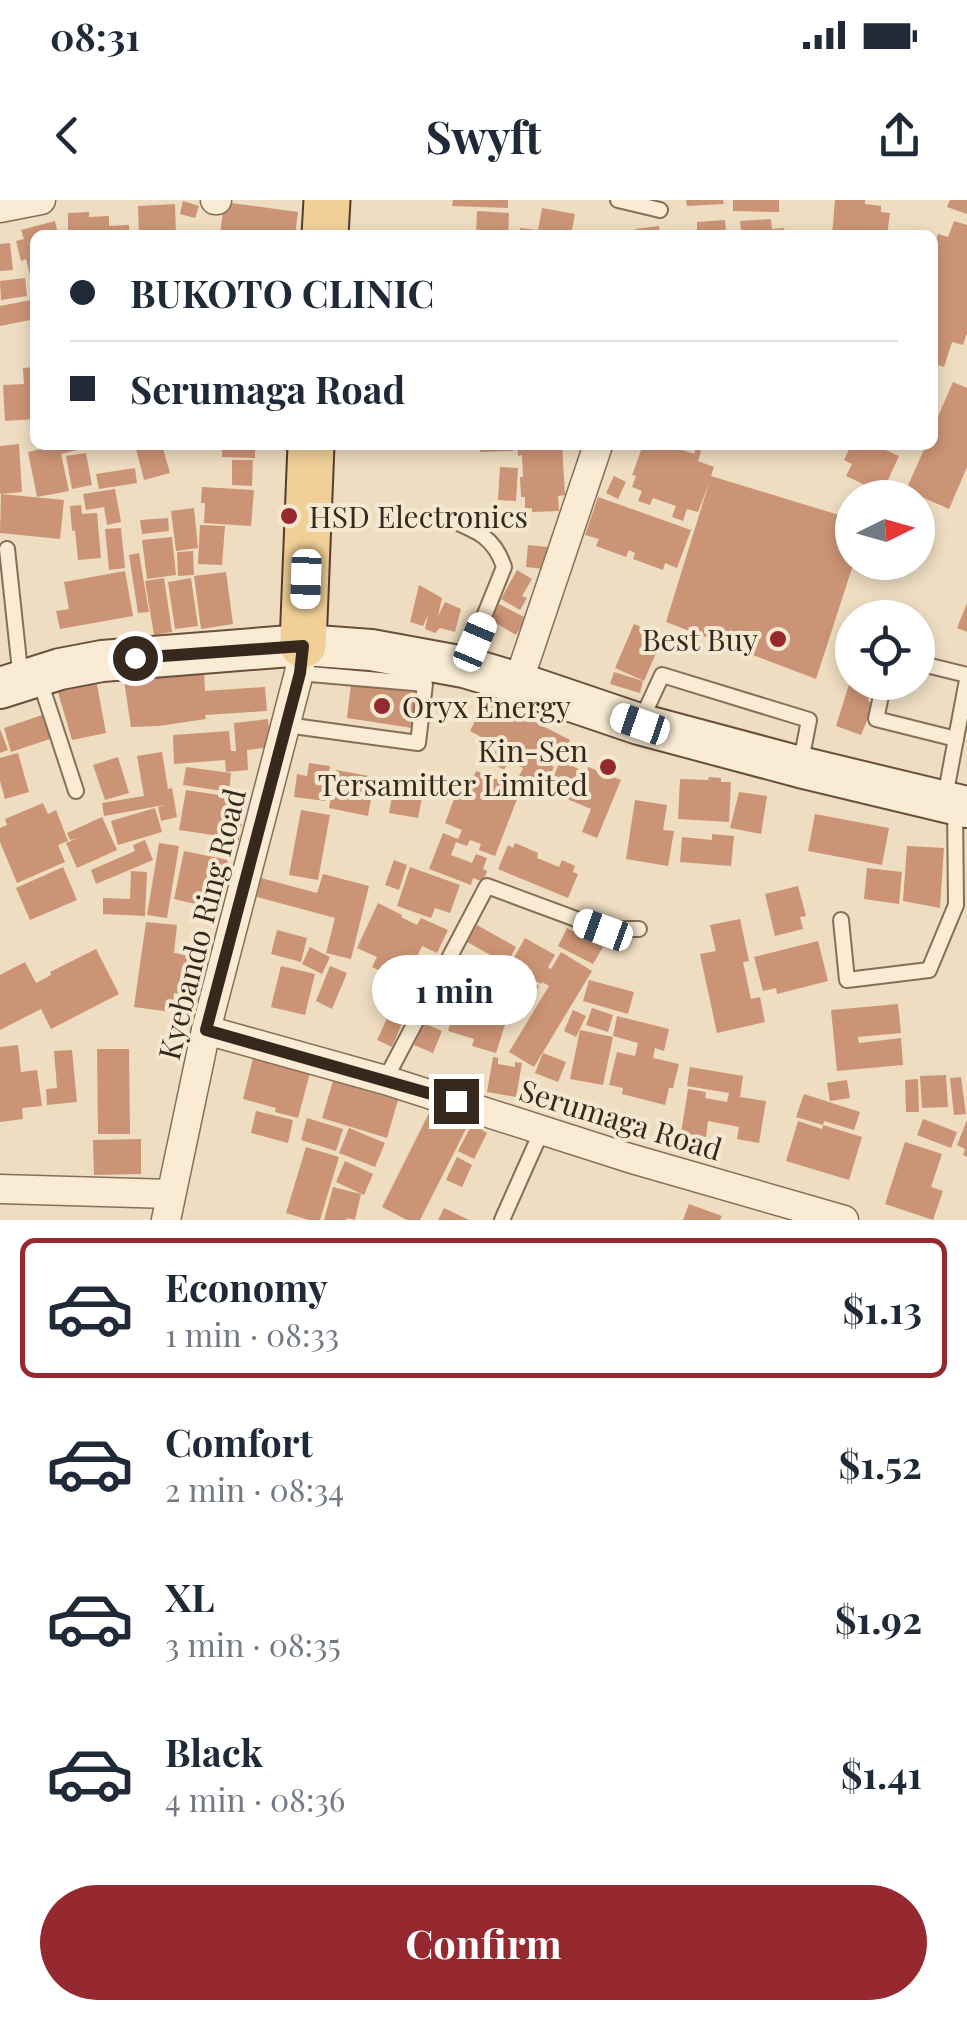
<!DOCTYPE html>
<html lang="en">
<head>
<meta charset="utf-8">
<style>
  :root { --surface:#fff; --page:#f2f2f3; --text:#1f2937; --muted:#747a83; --line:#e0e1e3; --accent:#962930 }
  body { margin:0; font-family:"Playfair Display",serif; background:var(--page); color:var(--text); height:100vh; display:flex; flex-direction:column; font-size:38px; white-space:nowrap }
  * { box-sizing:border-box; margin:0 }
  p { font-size:32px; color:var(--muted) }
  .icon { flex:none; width:55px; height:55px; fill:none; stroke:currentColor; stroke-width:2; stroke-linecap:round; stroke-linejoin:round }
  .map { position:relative; height:1020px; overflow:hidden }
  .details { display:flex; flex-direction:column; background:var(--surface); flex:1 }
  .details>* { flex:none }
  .banner { position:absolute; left:30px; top:30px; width:908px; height:220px; border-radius:15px; box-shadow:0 5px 15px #0003; display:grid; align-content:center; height:220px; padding:0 40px; background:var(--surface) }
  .needle { width:65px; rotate:85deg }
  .buttons { position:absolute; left:835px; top:280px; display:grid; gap:20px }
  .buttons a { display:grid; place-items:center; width:100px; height:100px; border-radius:50%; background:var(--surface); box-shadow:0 5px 15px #0003; font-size:50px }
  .end { position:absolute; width:45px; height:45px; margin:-22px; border:12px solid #36281d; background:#fff; box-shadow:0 0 0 5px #fff }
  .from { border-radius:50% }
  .bubble { position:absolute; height:70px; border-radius:35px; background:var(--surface); box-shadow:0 5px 15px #0003; font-size:32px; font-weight:700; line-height:70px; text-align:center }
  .car { position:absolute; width:30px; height:60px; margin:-30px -15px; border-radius:12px; box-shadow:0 0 8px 2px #0007; background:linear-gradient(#fff 24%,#345 0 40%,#fff 0 76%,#345 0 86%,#fff 0) }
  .banner b { display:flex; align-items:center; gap:35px; height:95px; font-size:38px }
  .banner b+b { border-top:2px solid var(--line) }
  .banner i { width:25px; height:25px; background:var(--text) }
  ul { padding:18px 0 0; list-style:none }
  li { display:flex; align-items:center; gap:30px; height:140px; margin:0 20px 15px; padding:0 20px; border:5px solid transparent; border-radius:15px }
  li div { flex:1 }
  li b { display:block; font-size:38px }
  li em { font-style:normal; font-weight:700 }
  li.active { border-color:var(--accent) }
  li>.icon { width:90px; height:90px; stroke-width:1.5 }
  .button { display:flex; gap:20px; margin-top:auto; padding:20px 40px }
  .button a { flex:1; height:115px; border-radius:60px; background:var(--accent); color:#fff; font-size:40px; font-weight:700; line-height:115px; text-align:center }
  .status { display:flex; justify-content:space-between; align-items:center; height:70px; padding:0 50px; background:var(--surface); direction:ltr }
  .status svg { height:28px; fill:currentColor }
  header { display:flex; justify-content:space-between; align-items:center; height:130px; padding:0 40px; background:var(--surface); font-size:45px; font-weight:700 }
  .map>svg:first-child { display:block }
</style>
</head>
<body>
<div class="status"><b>08:31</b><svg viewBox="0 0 49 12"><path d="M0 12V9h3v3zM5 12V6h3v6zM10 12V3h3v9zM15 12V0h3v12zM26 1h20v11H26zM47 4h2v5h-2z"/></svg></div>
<header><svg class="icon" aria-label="back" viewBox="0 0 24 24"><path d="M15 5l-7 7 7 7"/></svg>Swyft<svg class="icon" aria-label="share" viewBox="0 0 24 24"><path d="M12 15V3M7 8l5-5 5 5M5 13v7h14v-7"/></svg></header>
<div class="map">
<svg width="967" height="1020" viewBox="0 0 967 1020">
  <rect width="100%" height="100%" fill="#eeddc1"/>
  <!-- building -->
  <g fill="#cc9476">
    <path d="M 453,0 L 508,0 L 508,8 L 452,6 Z"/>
    <path d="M 686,0 L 723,0 L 724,4 L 687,6 Z"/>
    <path d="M 733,0 L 779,0 L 779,12 L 733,11 Z"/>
    <path d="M 835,0 L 865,0 L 865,4 L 881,6 L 881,12 L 890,13 L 887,35 L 832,35 Z"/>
    <path d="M 950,0 L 967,0 L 967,14 L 947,7 Z"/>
    <path d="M 183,1 L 199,6 L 195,18 L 180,14 Z"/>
    <path d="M 224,2 L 298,12 L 295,35 L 220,35 Z"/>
    <path d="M 175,4 L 176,35 L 139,35 L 138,6 Z"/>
    <path d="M 542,8 L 575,14 L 571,35 L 519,35 L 520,28 L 538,30 Z"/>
    <path d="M 477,11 L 509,13 L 508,35 L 476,35 Z"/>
    <path d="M 89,12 L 89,17 L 109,16 L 109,26 L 129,25 L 129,35 L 68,35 L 68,13 Z"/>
    <path d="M 771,19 L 772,29 L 784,28 L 785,35 L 697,35 L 697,22 L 725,20 L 726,32 L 741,31 L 740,21 Z"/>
    <path d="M 55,21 L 58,35 L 35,35 L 35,73 L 30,75 L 26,59 L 21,61 L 16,41 L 24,39 L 21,30 Z"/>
    <path d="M 954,21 L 967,25 L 967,133 L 963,145 L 952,142 L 944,167 L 932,163 L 932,51 L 938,34 L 948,37 Z"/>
    <path d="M 659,26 L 660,35 L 636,35 L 635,29 Z"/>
    <path d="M 10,43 L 13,70 L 0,71 L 0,44 Z"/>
    <path d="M 25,78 L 27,96 L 1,100 L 0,81 Z"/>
    <path d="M 31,100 L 35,119 L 0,126 L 0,106 Z"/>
    <path d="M 35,167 L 35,219 L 5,221 L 3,185 L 24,184 L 23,168 Z"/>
    <path d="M 953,182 L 967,188 L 967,267 L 949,309 L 906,290 L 926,245 L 932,245 L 932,230 Z"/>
    <path d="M 19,244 L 22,292 L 0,294 L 0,246 Z"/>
    <path d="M 59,245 L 93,246 L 61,254 L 69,291 L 37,297 L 28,252 Z"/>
    <path d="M 135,245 L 162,245 L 170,273 L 144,280 Z"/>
    <path d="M 222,245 L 255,245 L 255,258 L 222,257 Z"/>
    <path d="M 480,245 L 512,245 L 513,251 L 480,252 Z"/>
    <path d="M 517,245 L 562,245 L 565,295 L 558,296 L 559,311 L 532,312 L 532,308 L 525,309 L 525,297 L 521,297 L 520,277 L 523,277 L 522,255 L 518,256 Z"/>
    <path d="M 643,245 L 659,250 L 660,245 L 668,245 L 694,254 L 696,249 L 701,251 L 698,261 L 714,267 L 711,276 L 852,319 L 852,362 L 854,362 L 816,479 L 666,422 L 709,283 L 698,312 L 687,309 L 683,321 L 672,317 L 676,306 L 653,298 L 650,305 L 638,301 L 642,291 L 632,287 L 636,276 L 632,275 Z"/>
    <path d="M 851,245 L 875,245 L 899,256 L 882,293 L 846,276 L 852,264 L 844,260 Z"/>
    <path d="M 86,253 L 92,285 L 72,289 L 66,256 Z"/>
    <path d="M 232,260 L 253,260 L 252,286 L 232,285 Z"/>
    <path d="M 500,267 L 518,268 L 516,301 L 498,300 Z"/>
    <path d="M 135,268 L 137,283 L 99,289 L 96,274 Z"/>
    <path d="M 614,276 L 626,282 L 618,299 L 606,293 Z"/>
    <path d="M 202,287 L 254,290 L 251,326 L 204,323 L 205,303 L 201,303 Z"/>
    <path d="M 115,289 L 121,322 L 107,325 L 104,307 L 86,310 L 83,294 Z"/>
    <path d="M 1,294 L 64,300 L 60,339 L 0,333 Z"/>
    <path d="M 598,297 L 691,330 L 677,368 L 665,363 L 663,370 L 633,359 L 635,353 L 629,350 L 626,357 L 596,346 L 599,339 L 585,335 Z"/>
    <path d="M 81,305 L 82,314 L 97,313 L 101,358 L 78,360 L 75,330 L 72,331 L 70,306 Z"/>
    <path d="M 194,308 L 198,348 L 176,351 L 171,311 Z"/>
    <path d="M 168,318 L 169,331 L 142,334 L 140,320 Z"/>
    <path d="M 200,325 L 225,326 L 222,365 L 198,364 Z"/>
    <path d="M 121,328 L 125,368 L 109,370 L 105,329 Z"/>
    <path d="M 172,337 L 176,375 L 147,379 L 142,340 Z"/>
    <path d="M 528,345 L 548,347 L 545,369 L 526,367 Z"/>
    <path d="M 193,351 L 194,375 L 178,376 L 177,352 Z"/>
    <path d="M 139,353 L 149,412 L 138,413 L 129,355 Z"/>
    <path d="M 517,370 L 532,379 L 522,396 L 527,398 L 520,410 L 501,399 Z"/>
    <path d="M 125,371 L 133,416 L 60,429 L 56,411 L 69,409 L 64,382 Z"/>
    <path d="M 226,372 L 233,424 L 201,429 L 194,376 Z"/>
    <path d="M 164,378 L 172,432 L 154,435 L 145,381 Z"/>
    <path d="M 191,378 L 198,426 L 175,429 L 168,382 Z"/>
    <path d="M 419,385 L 442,398 L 438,416 L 445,402 L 461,409 L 455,432 L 440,428 L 435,433 L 425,429 L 428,415 L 423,426 L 410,422 Z"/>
    <path d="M 967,403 L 967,432 L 957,428 Z"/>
    <path d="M 499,404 L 526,418 L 516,435 L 491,420 Z"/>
    <path d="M 634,424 L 663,437 L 644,481 L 615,468 Z"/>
    <path d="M 204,471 L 205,491 L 265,487 L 267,511 L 205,515 L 206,519 L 159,526 L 131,527 L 123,474 Z"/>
    <path d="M 614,472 L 643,481 L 640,493 L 610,484 Z"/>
    <path d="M 95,474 L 106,533 L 72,540 L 55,482 Z"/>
    <path d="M 852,475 L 852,482 L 872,482 L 868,501 L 874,504 L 861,535 L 836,526 Z"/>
    <path d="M 351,484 L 418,493 L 412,528 L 347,518 Z"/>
    <path d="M 487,497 L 570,540 L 561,557 L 551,552 L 546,563 L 554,567 L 545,584 L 534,578 L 529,588 L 516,582 L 523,568 L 509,561 L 504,570 L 490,562 L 498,546 L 470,531 Z"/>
    <path d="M 45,514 L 53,538 L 11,552 L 4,528 Z"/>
    <path d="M 268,519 L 271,547 L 247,550 L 248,570 L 226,572 L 225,560 L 174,564 L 173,535 L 229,531 L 231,551 L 236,551 L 234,523 Z"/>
    <path d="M 0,529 L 8,550 L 0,553 Z"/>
    <path d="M 162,552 L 168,589 L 172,588 L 177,617 L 161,621 L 158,607 L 164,605 L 104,616 L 102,603 L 144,596 L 137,556 Z"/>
    <path d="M 18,553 L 29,592 L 5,599 L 0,581 L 0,558 Z"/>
    <path d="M 118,557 L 129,593 L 105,600 L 93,565 Z"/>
    <path d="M 560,561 L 586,572 L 588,567 L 621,580 L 597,638 L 582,632 L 591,609 L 548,591 Z"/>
    <path d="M 309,563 L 330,566 L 325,601 L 294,597 L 297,574 L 307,576 Z"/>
    <path d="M 186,567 L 231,573 L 229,592 L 183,585 Z"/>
    <path d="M 336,570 L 375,577 L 368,616 L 329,608 Z"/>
    <path d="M 476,571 L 521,589 L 495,656 L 479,650 L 481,644 L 470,640 L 467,646 L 456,642 L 451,655 L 472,663 L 476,654 L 487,658 L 483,669 L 487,671 L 483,682 L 473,678 L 471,685 L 429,669 L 443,633 L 458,639 L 462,630 L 445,623 L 457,591 L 466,595 Z"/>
    <path d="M 709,577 L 721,578 L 721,582 L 731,582 L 729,622 L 678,619 L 680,579 L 708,580 Z"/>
    <path d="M 394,586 L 423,592 L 418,618 L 389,613 Z"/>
    <path d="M 186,590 L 246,599 L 238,645 L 218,642 L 219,636 L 179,630 Z"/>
    <path d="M 739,592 L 767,596 L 761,634 L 730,628 Z"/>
    <path d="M 635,600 L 667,605 L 663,630 L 674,631 L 668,666 L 626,659 Z"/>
    <path d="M 43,603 L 48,614 L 56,610 L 68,641 L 58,645 L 65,662 L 17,683 L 0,642 L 0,628 L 7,625 L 5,619 Z"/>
    <path d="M 155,608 L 162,632 L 118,645 L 111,621 Z"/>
    <path d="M 301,610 L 330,615 L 318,680 L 289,675 Z"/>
    <path d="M 815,614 L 889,628 L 882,665 L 808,651 Z"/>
    <path d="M 102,617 L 117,650 L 77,668 L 66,643 L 78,638 L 70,640 L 67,633 Z"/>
    <path d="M 712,634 L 734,636 L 731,666 L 680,662 L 682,637 L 712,640 Z"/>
    <path d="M 145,640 L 153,660 L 96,684 L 91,670 L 135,651 L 133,645 Z"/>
    <path d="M 159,643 L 179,646 L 167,718 L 147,715 Z"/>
    <path d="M 515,643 L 538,653 L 537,658 L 559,667 L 562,660 L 575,666 L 573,672 L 578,674 L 568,698 L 498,669 L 508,645 L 513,648 Z"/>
    <path d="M 907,646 L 944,648 L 940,708 L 903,701 Z"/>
    <path d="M 184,651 L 228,660 L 217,709 L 174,699 Z"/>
    <path d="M 394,660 L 407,665 L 399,690 L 385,685 Z"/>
    <path d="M 63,667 L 77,700 L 30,720 L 16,688 Z"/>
    <path d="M 410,667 L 460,685 L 450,713 L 435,708 L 431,718 L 397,706 Z"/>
    <path d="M 867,668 L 902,672 L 899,704 L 864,699 Z"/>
    <path d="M 131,671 L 147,672 L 145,716 L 103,714 L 103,698 L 130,699 Z"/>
    <path d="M 323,674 L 369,686 L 351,759 L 326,753 L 335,718 L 257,697 L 261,678 L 317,693 Z"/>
    <path d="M 798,686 L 806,716 L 800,717 L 803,729 L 775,736 L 765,694 Z"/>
    <path d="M 378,703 L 402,715 L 401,717 L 417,725 L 421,718 L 448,730 L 437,753 L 422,746 L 405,782 L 372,767 L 377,757 L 357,748 Z"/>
    <path d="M 740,719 L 749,761 L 743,762 L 751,799 L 760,797 L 765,822 L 717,833 L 700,754 L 716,751 L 710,725 Z"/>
    <path d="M 146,722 L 177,725 L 174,753 L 199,756 L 195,796 L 174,793 L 172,812 L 134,807 Z"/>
    <path d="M 477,725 L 516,747 L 507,764 L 467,742 Z"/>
    <path d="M 567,728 L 603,747 L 593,764 L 558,746 Z"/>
    <path d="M 277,730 L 307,738 L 301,762 L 271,754 Z"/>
    <path d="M 525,738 L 555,755 L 548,767 L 551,769 L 561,752 L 592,771 L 534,867 L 509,852 L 549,786 L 542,782 L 541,784 L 509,766 Z"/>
    <path d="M 818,741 L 828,781 L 777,794 L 776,788 L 763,791 L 754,757 Z"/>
    <path d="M 310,747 L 330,757 L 322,774 L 302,764 Z"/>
    <path d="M 96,749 L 119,794 L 51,829 L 41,809 L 0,830 L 0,775 L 25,762 L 36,783 L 51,775 L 50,772 Z"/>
    <path d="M 281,766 L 315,774 L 305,815 L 271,807 Z"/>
    <path d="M 330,766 L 347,773 L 332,809 L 316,801 Z"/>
    <path d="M 500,766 L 539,786 L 526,813 L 512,806 L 514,802 L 499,795 L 498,799 L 487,793 Z"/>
    <path d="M 449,777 L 461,783 L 439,826 L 427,820 Z"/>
    <path d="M 589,780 L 634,792 L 628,814 L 583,801 Z"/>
    <path d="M 457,800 L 508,815 L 496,853 L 472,846 L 474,839 L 448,831 Z"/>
    <path d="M 898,804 L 901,833 L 858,837 L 859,843 L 901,838 L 903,865 L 837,871 L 831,810 Z"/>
    <path d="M 592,808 L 613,815 L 608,832 L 586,825 Z"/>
    <path d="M 391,810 L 405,816 L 392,847 L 377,840 Z"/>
    <path d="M 573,810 L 586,816 L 576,837 L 564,831 Z"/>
    <path d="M 617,816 L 669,829 L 664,851 L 655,848 L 653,858 L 679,864 L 673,888 L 669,888 L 665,905 L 622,894 L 623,888 L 609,885 L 617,852 L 635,856 L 638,843 L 613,836 Z"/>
    <path d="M 424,823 L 442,831 L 433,853 L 414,845 Z"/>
    <path d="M 580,830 L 613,837 L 603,885 L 570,879 Z"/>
    <path d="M 18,845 L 21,872 L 37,870 L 42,906 L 22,908 L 23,919 L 0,922 L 0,847 Z"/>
    <path d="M 97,849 L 129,849 L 130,934 L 98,934 Z"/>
    <path d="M 72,850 L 77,902 L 47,905 L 46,889 L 57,888 L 54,851 Z"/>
    <path d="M 543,853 L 566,862 L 558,882 L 535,873 Z"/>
    <path d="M 254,854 L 311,869 L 298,918 L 275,912 L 276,908 L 243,899 Z"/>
    <path d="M 493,857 L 498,858 L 498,864 L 515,867 L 515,862 L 522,863 L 516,897 L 487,892 Z"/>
    <path d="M 690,867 L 743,876 L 740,897 L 766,901 L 759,943 L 737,939 L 739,927 L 708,921 L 706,937 L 681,933 L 688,889 L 706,892 L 705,898 L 727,902 L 729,893 L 687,886 Z"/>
    <path d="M 946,875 L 948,907 L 922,908 L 920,876 Z"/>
    <path d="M 961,877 L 966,914 L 954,915 L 950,878 Z"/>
    <path d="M 918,879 L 919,912 L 906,912 L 905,880 Z"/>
    <path d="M 847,880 L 850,898 L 830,901 L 827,883 Z"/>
    <path d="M 333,881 L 398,900 L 387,938 L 322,918 Z"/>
    <path d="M 804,894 L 860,912 L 854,930 L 824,921 L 823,925 L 796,917 Z"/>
    <path d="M 435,901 L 471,919 L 420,1020 L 407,1020 L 382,1007 Z"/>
    <path d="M 256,911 L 293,920 L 288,943 L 251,933 Z"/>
    <path d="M 307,918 L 343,929 L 336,951 L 301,940 Z"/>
    <path d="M 923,919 L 957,932 L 951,948 L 917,935 Z"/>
    <path d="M 967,920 L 967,957 L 963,955 L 965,949 L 957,945 Z"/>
    <path d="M 798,921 L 822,929 L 823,925 L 862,937 L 849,980 L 786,961 Z"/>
    <path d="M 472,924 L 487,933 L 474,959 L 458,951 Z"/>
    <path d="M 349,928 L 385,943 L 375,967 L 339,953 Z"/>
    <path d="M 141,939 L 141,974 L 94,975 L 93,940 Z"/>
    <path d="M 905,942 L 942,954 L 931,987 L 943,991 L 933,1020 L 885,1004 Z"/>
    <path d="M 306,947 L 339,957 L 320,1020 L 309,1020 L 286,1013 Z"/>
    <path d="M 457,957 L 472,965 L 462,987 L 446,980 Z"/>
    <path d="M 345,961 L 373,974 L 364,995 L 336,982 Z"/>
    <path d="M 333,987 L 361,994 L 355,1020 L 347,1018 L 346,1020 L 324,1020 Z"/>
    <path d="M 689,1004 L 722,1016 L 720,1020 L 683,1020 Z"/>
    <path d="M 444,1008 L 469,1020 L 438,1020 Z"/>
  </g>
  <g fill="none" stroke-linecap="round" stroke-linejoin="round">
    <!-- lane casing -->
    <g stroke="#876e58" stroke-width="18">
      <g id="lane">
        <path d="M 618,0 L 660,10"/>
        <path d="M 448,319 C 475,330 494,336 504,367 L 464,466"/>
        <path d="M 7,349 L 21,480"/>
        <path d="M 918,463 L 967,475"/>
        <path d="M 40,481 L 76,591"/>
        <path d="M 884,482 L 876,519 L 956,539"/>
        <path d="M 640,523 L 662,475 L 809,520 L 801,561"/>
        <path d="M 286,525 L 418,543 L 425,484 L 299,473"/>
        <path d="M 945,597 L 967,480"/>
        <path d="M 841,720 L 847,780 L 929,770 L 956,705 L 955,606"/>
        <path d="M 385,880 L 487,686 L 603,729 L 639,729"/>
        <path d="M 502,1020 L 542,930"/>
      </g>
    </g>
    <!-- street casing -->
    <g stroke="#876e58" stroke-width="31">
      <g id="street">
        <path d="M 215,0 L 217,0"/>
        <path d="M 0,8 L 41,0"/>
        <path d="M 518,483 L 598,245"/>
        <path d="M 206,830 L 385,880 L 629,958 L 844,1020"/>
        <path d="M 0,989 L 171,994"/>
        <path d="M 166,1020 L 206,830 L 299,473 L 303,445"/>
      </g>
    </g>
    <!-- secondary casing -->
    <g stroke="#694f3c" stroke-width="44">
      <path id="secondary" d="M 0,488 L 60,469 L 102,461 L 303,445 L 371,450 L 464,467 L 518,483 L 639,524 L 800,567 L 967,607"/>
    </g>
    <!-- primary casing -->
    <g stroke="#543d2d" stroke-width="49">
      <g id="primary">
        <path d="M 325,35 L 327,0"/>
        <path d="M 303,445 L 311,245"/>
      </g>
    </g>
    <!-- lane -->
    <use href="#lane" stroke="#f9ebd4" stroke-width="14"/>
    <!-- street -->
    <use href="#street" stroke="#f9ebd4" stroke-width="28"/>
    <!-- secondary -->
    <use href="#secondary" stroke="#f9ebd4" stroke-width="40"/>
    <!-- primary -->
    <use href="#primary" stroke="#f1d098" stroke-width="45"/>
  </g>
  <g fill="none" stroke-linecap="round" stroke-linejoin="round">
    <!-- route -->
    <path stroke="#36281d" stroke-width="12" d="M 135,458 L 303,446 L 300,473 L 206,830 L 456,901"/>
  </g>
  <!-- markers -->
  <g fill="#962930" stroke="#f5e8d0" stroke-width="4">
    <circle cx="289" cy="316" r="10"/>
    <circle cx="778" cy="439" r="10"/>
    <circle cx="382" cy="506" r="10"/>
    <circle cx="608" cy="567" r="10"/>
  </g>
  <g text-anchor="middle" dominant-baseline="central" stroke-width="8" stroke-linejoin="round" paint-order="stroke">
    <!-- poi labels -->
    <g font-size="30" fill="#36281d" stroke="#f5e8d0" text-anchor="start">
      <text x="309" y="316">HSD Electronics</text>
      <text x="758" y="439" text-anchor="end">Best Buy</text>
      <text x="402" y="506">Oryx Energy</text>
      <text x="588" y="550" text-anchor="end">Kin-Sen<tspan x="588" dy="34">Tersamitter Limited</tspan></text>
    </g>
    <!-- street labels -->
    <g font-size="30" fill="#36281d" stroke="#f5e8d0">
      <text transform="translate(201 724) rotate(-76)">Kyebando Ring Road</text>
      <text transform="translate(621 919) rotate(17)">Serumaga Road</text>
    </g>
  </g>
</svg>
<div class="buttons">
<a><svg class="needle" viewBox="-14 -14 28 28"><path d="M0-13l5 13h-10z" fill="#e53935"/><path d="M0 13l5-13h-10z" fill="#747a83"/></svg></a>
<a><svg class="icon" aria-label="locate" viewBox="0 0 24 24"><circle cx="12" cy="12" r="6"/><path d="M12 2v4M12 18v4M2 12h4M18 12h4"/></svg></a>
</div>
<i class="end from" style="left:135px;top:458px"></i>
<i class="end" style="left:456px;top:901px"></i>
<div class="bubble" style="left:372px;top:755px;width:165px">1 min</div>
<i class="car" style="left:306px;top:379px;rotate:182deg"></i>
<i class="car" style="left:475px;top:442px;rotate:23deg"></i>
<i class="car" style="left:640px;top:524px;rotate:289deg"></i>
<i class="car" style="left:603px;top:730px;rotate:290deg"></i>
<div class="banner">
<b><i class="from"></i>BUKOTO CLINIC</b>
<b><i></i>Serumaga Road</b>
</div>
</div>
<section class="details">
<ul>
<li class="active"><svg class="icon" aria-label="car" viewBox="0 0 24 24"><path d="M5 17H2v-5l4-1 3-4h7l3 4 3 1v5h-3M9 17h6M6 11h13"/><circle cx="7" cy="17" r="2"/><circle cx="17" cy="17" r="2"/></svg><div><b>Economy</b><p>1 min · 08:33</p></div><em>$1.13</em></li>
<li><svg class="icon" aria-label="car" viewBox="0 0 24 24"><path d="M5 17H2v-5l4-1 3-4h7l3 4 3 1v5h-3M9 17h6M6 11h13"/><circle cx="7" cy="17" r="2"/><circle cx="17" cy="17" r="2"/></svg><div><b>Comfort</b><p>2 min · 08:34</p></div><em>$1.52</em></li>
<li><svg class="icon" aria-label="car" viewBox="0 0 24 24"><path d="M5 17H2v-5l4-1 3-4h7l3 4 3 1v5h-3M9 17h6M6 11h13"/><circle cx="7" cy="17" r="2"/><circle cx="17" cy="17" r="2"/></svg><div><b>XL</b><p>3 min · 08:35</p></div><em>$1.92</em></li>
<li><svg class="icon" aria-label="car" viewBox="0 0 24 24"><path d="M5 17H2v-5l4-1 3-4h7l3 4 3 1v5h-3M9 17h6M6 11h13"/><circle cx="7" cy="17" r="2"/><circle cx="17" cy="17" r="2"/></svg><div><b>Black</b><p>4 min · 08:36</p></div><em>$1.41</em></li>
</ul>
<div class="button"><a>Confirm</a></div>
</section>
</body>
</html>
